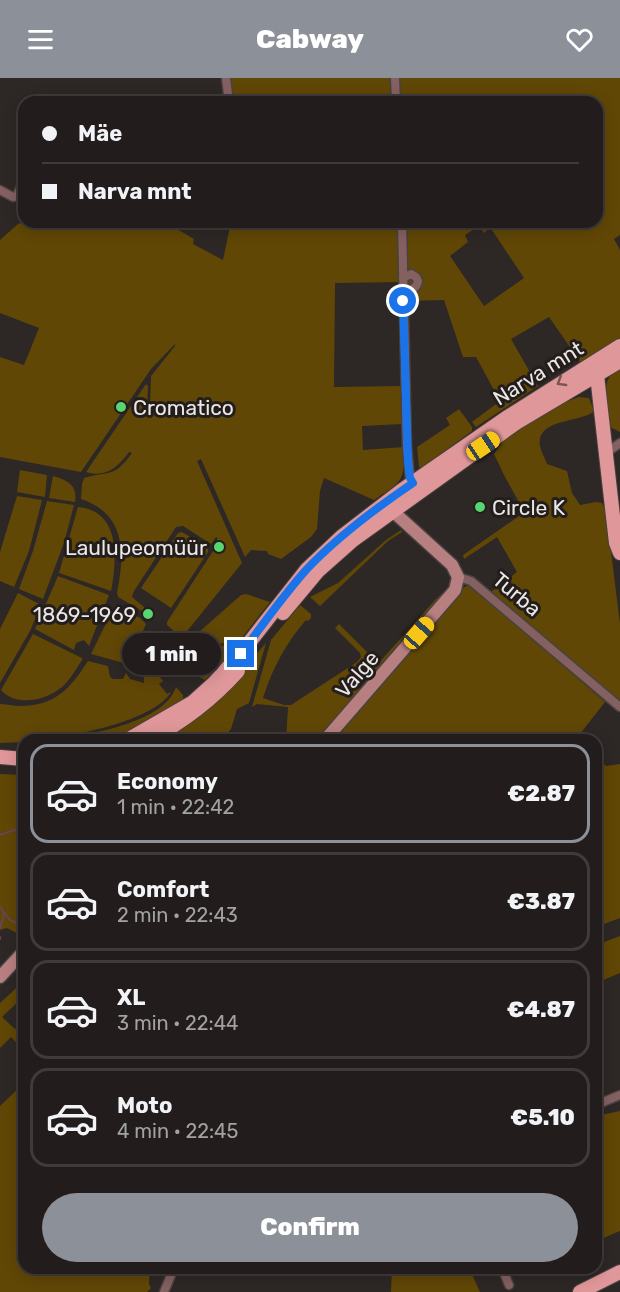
<!DOCTYPE html>
<html lang="en">
<head>
<meta charset="utf-8">
<style>
  :root { --surface:#221d1c; --page:#2a2625; --text:#f1f3f6; --muted:#a2a2a3; --line:#3f3b3b; --accent:#8c9099 }
  body { margin:0; font-family:Rubik,sans-serif; background:var(--page); color:var(--text); height:100vh; display:flex; flex-direction:column; font-size:22px; white-space:nowrap }
  * { box-sizing:border-box; margin:0 }
  p { font-size:20px; color:var(--muted) }
  .icon { flex:none; width:33px; height:33px; fill:none; stroke:currentColor; stroke-width:2; stroke-linecap:round; stroke-linejoin:round }
  .map { position:relative; flex:1; overflow:hidden }
  .side { position:absolute; left:18px; top:656px; width:584px; height:540px; display:flex; flex-direction:column; background:var(--surface); border-radius:18px; box-shadow:0 3px 15px #0003,0 0 0 2px var(--line) }
  .side>* { flex:none }
  .banner { position:absolute; left:18px; top:18px; width:585px; height:132px; border-radius:18px; box-shadow:0 3px 15px #0003,0 0 0 2px var(--line); display:grid; align-content:center; height:132px; padding:0 24px; background:var(--surface) }
  .end { position:absolute; width:27px; height:27px; margin:-14px; border:8px solid #1a73e8; background:#fff; box-shadow:0 0 0 3px #fff }
  .from { border-radius:50% }
  .bubble { position:absolute; height:42px; border-radius:21px; background:var(--surface); box-shadow:0 3px 15px #0003,0 0 0 2px var(--line); font-size:20px; font-weight:800; line-height:42px; text-align:center }
  .car { position:absolute; width:18px; height:36px; margin:-18px -9px; border-radius:8px; box-shadow:0 0 4px 2px #0007; background:linear-gradient(#f5c518 24%,#345 0 40%,#f5c518 0 76%,#345 0 86%,#f5c518 0) }
  .banner b { display:flex; align-items:center; gap:21px; height:57px; font-size:22px }
  .banner b+b { border-top:2px solid var(--line) }
  .banner i { width:15px; height:15px; background:var(--text) }
  ul { padding:10px 0 0; list-style:none }
  li { display:flex; align-items:center; gap:18px; height:99px; margin:0 12px 9px; padding:0 12px; border:3px solid var(--line); border-radius:18px }
  li div { flex:1 }
  li b { display:block; font-size:22px }
  li em { font-style:normal; font-weight:800 }
  li.selected { border-color:var(--accent) }
  li>.icon { width:54px; height:54px; stroke-width:1.5 }
  .action { display:flex; gap:12px; margin-top:auto; padding:12px 24px }
  .action a { flex:1; height:69px; border-radius:36px; background:var(--accent); color:#fff; font-size:24px; font-weight:800; line-height:69px; text-align:center }
  header { display:flex; justify-content:space-between; align-items:center; height:78px; padding:0 24px; background:var(--accent); color:#fff; font-size:27px; font-weight:800 }
  .map>svg:first-child { display:block }
</style>
</head>
<body>
<header><svg class="icon" aria-label="menu" viewBox="0 0 24 24"><path d="M4 6h16M4 12h16M4 18h16"/></svg>Cabway<svg class="icon" aria-label="heart" viewBox="0 0 24 24"><path d="M12 20l-8-8c-3-5 5-10 8-4 3-6 11-1 8 4z"/></svg></header>
<div class="map">
<svg width="620" height="1214" viewBox="0 0 620 1214">
  <rect width="100%" height="100%" fill="#2d2725"/>
  <!-- green -->
  <g fill="#614706" fill-rule="evenodd">
    <path d="M 226,0 L 620,0 L 620,157 L 614,161 L 620,172 L 620,260 L 581,285 L 549,239 L 511,261 L 538,308 L 476,349 L 472,344 L 500,323 L 476,279 L 463,279 L 444,222 L 403,223 L 403,204 L 335,205 L 334,309 L 401,308 L 402,346 L 362,348 L 363,372 L 404,369 C 405,404 402,403 374,422 L 324,400 L 320,413 L 317,451 L 311,459 L 281,481 L 268,476 L 267,473 L 251,472 L 245,479 L 201,381 L 197,383 L 242,485 L 184,557 L 177,556 L 167,547 L 167,544 L 215,470 L 222,474 L 215,465 L 218,460 L 216,459 L 211,466 L 183,448 L 176,449 L 134,513 L 132,519 L 144,529 L 144,534 L 118,519 L 117,515 C 125,475 126,436 81,421 L 82,406 L 84,400 C 110,392 113,401 132,375 L 129,374 C 118,389 106,400 86,394 L 146,306 L 148,308 L 147,328 L 150,329 L 151,298 L 175,268 L 175,266 L 151,291 L 81,394 L 0,379 L 0,279 L 24,287 L 39,250 L 0,235 L 0,162 L 18,146 L 24,144 L 165,144 L 194,161 L 193,166 L 223,182 L 231,144 L 597,144 L 597,24 L 229,24 ZM 479,148 L 484,155 L 490,149 L 524,200 L 484,228 L 450,178 L 468,164 L 465,157 Z"/>
    <path d="M 620,288 L 620,354 L 608,348 C 607,326 598,302 620,288 Z"/>
    <path d="M 579,319 L 589,320 L 594,333 C 582,345 535,340 540,368 C 541,374 545,380 547,386 L 567,393 L 572,415 L 580,427 L 596,424 L 602,425 L 606,433 L 620,546 L 620,626 L 519,540 L 491,514 L 517,494 L 497,459 L 464,481 L 463,477 L 522,436 L 521,428 L 504,397 L 494,376 L 505,360 L 565,324 Z"/>
    <path d="M 459,331 L 472,349 L 472,353 L 421,390 L 419,389 L 417,369 L 450,347 L 446,340 Z"/>
    <path d="M 20,392 L 47,397 L 45,419 L 17,414 Z"/>
    <path d="M 53,398 C 67,402 78,407 75,424 L 49,420 Z"/>
    <path d="M 17,418 L 42,422 L 29,473 L 14,509 L 0,503 L 0,474 Z"/>
    <path d="M 47,423 L 74,427 L 64,465 L 43,521 L 19,511 L 33,473 Z"/>
    <path d="M 78,429 C 121,433 117,482 111,513 L 59,495 Z"/>
    <path d="M 401,452 L 402,454 L 388,463 L 320,528 L 310,519 L 338,505 L 386,462 Z"/>
    <path d="M 182,454 L 208,470 L 208,474 L 171,530 L 141,510 L 178,455 Z"/>
    <path d="M 58,498 L 109,517 L 89,568 L 84,562 L 76,565 L 74,572 L 35,551 Z"/>
    <path d="M 469,507 L 605,624 L 576,661 L 333,662 L 415,566 L 423,562 L 428,552 L 463,510 Z"/>
    <path d="M 448,510 L 443,518 L 375,593 L 375,597 L 367,604 L 360,596 L 355,605 L 361,614 L 318,661 L 286,661 L 288,629 L 257,626 L 252,629 L 271,562 L 300,527 L 311,536 L 311,540 L 308,543 L 306,542 C 286,565 272,591 263,620 L 284,627 L 291,627 L 357,584 L 361,579 L 360,575 L 335,550 L 339,546 L 369,576 L 367,578 L 376,584 L 376,588 L 435,522 Z"/>
    <path d="M 18,515 L 41,527 L 30,553 L 0,605 L 0,551 Z"/>
    <path d="M 246,516 L 270,524 L 237,566 L 194,564 L 199,554 L 241,517 Z"/>
    <path d="M 115,527 L 140,540 L 146,546 L 130,583 L 127,586 L 91,576 Z"/>
    <path d="M 33,556 L 82,580 L 82,582 C 76,591 70,602 62,609 C 45,623 16,629 1,612 Z"/>
    <path d="M 266,565 L 249,625 L 237,631 L 231,651 L 222,661 L 161,662 L 212,627 Z"/>
    <path d="M 193,567 L 236,568 L 220,587 L 189,577 Z"/>
    <path d="M 188,580 L 218,589 L 205,602 L 183,589 Z"/>
    <path d="M 88,583 L 108,588 L 110,599 L 113,601 L 123,601 L 126,595 L 130,601 L 144,605 L 144,597 L 160,599 L 163,603 L 159,606 L 167,616 L 171,614 C 153,645 59,662 24,662 L 24,664 L 0,665 L 0,626 C 6,626 13,628 19,628 C 55,628 70,611 88,583 Z"/>
    <path d="M 176,609 L 183,617 L 183,623 L 130,654 L 113,661 L 59,662 C 92,655 164,645 176,609 Z"/>
    <path d="M 596,679 L 606,688 L 620,686 L 620,840 L 596,849 Z"/>
    <path d="M 0,696 L 24,697 L 23,858 L 7,850 L 0,852 Z"/>
    <path d="M 620,858 L 620,895 L 596,905 L 596,867 Z"/>
    <path d="M 24,903 L 24,924 L 21,921 L 2,939 L 15,951 L 24,943 L 24,972 L 11,959 L 0,970 L 0,925 Z"/>
    <path d="M 24,1005 L 24,1190 L 150,1190 L 149,1206 L 151,1210 L 147,1214 L 0,1214 L 0,1028 Z"/>
    <path d="M 620,1033 L 620,1153 L 596,1163 L 596,1038 Z"/>
    <path d="M 392,1190 L 469,1190 L 480,1214 L 391,1214 Z"/>
  </g>
  <g fill="none" stroke-linecap="round" stroke-linejoin="round">
    <!-- stream -->
    <g stroke="#664554" stroke-width="2">
      <path d="M 0,757 L 19,750 L 24,755"/>
      <path d="M 0,829 C 7,836 2,842 0,850"/>
      <path d="M 4,834 L 10,842 L 24,849"/>
      <path d="M 0,859 L 0,861"/>
    </g>
    <!-- street casing -->
    <g stroke="#484240" stroke-width="11">
      <g id="street">
        <path d="M 226,0 L 229,24"/>
        <path d="M 395,0 L 396,24"/>
        <path d="M 0,112 L 13,119 L 17,118 L 24,101"/>
        <path d="M 402,144 L 407,369 L 410,400 L 414,406"/>
        <path d="M 403,200 L 411,196 L 416,199 L 418,203 C 417,211 410,213 403,211"/>
        <path d="M 606,375 L 620,365"/>
        <path d="M 458,499 L 471,503 L 620,629"/>
        <path d="M 596,1027 L 620,1017"/>
        <path d="M 502,1190 L 509,1207"/>
        <path d="M 164,1214 L 174,1190"/>
      </g>
    </g>
    <!-- secondary casing -->
    <g stroke="#484240" stroke-width="15">
      <g id="secondary">
        <path d="M 325,662 L 455,512 L 458,499 L 452,487 L 386,427"/>
        <path d="M 0,899 L 24,873"/>
      </g>
    </g>
    <!-- primary casing -->
    <g stroke="#484240" stroke-width="16">
      <g id="primary">
        <path d="M 599,290 L 597,297 L 616,465 L 620,475"/>
        <path d="M 283,535 L 318,493 L 353,462 L 516,345 L 620,283"/>
        <path d="M 127,662 L 193,624 L 214,605 L 241,575 L 307,491 L 341,459 L 402,412 L 506,340 L 620,268"/>
        <path d="M 149,662 C 183,644 212,622 238,593"/>
        <path d="M 0,679 L 24,681"/>
        <path d="M 580,1214 L 620,1194"/>
      </g>
    </g>
    <!-- street -->
    <use href="#street" stroke="#846061" stroke-width="8"/>
    <!-- secondary -->
    <use href="#secondary" stroke="#b87f80" stroke-width="12"/>
    <!-- primary -->
    <use href="#primary" stroke="#e09799" stroke-width="14"/>
  </g>
  <!-- one-way arrows -->
  <defs><path id="oneway-chevron" d="M-2-3.5L2.5 0L-2 3.5" fill="none" stroke-width="1.6" stroke-linecap="round" stroke-linejoin="round" transform="scale(1.5)"/></defs>
  <use stroke="#785454" href="#oneway-chevron" transform="translate(561 304) rotate(149)"/>
  <g fill="none" stroke-linecap="round" stroke-linejoin="round">
    <!-- route -->
    <path stroke="#1a73e8" stroke-width="8" d="M 241,576 C 262,547 283,518 306,492 C 337,459 376,430 413,405 L 410,400 L 408,384 L 403,223"/>
  </g>
  <!-- markers -->
  <g fill="#57d570" stroke="#231e1c" stroke-width="2">
    <circle cx="121" cy="329" r="6"/>
    <circle cx="480" cy="429" r="6"/>
    <circle cx="219" cy="469" r="6"/>
    <circle cx="148" cy="536" r="6"/>
  </g>
  <g text-anchor="middle" dominant-baseline="central" stroke-width="6" stroke-linejoin="round" paint-order="stroke">
    <!-- street labels -->
    <g font-size="21" fill="#ebe7e6" stroke="#231e1c">
      <text transform="translate(538 295) rotate(-32)">Narva mnt</text>
      <text transform="translate(517 516) rotate(40)">Turba</text>
      <text transform="translate(357 596) rotate(-49)">Valge</text>
    </g>
    <!-- poi labels -->
    <g font-size="21" fill="#ebe7e6" stroke="#231e1c" text-anchor="start">
      <text x="133" y="329">Cromatico</text>
      <text x="492" y="429">Circle K</text>
      <text x="207" y="469" text-anchor="end">Laulupeomüür</text>
      <text x="136" y="536" text-anchor="end">1869-1969</text>
    </g>
  </g>
</svg>
<i class="end from" style="left:403px;top:223px"></i>
<i class="end" style="left:241px;top:576px"></i>
<div class="bubble" style="left:122px;top:555px;width:99px">1 min</div>
<i class="car" style="left:483px;top:368px;rotate:56deg"></i>
<i class="car" style="left:419px;top:555px;rotate:41deg"></i>
<div class="banner">
<b><i class="from"></i>Mäe</b>
<b><i></i>Narva mnt</b>
</div>
<section class="side">
<ul>
<li class="selected"><svg class="icon" aria-label="car" viewBox="0 0 24 24"><path d="M5 17H2v-5l4-1 3-4h7l3 4 3 1v5h-3M9 17h6M6 11h13"/><circle cx="7" cy="17" r="2"/><circle cx="17" cy="17" r="2"/></svg><div><b>Economy</b><p>1 min · 22:42</p></div><em>€2.87</em></li>
<li><svg class="icon" aria-label="car" viewBox="0 0 24 24"><path d="M5 17H2v-5l4-1 3-4h7l3 4 3 1v5h-3M9 17h6M6 11h13"/><circle cx="7" cy="17" r="2"/><circle cx="17" cy="17" r="2"/></svg><div><b>Comfort</b><p>2 min · 22:43</p></div><em>€3.87</em></li>
<li><svg class="icon" aria-label="car" viewBox="0 0 24 24"><path d="M5 17H2v-5l4-1 3-4h7l3 4 3 1v5h-3M9 17h6M6 11h13"/><circle cx="7" cy="17" r="2"/><circle cx="17" cy="17" r="2"/></svg><div><b>XL</b><p>3 min · 22:44</p></div><em>€4.87</em></li>
<li><svg class="icon" aria-label="car" viewBox="0 0 24 24"><path d="M5 17H2v-5l4-1 3-4h7l3 4 3 1v5h-3M9 17h6M6 11h13"/><circle cx="7" cy="17" r="2"/><circle cx="17" cy="17" r="2"/></svg><div><b>Moto</b><p>4 min · 22:45</p></div><em>€5.10</em></li>
</ul>
<div class="action"><a>Confirm</a></div>
</section>
</div>
</body>
</html>
